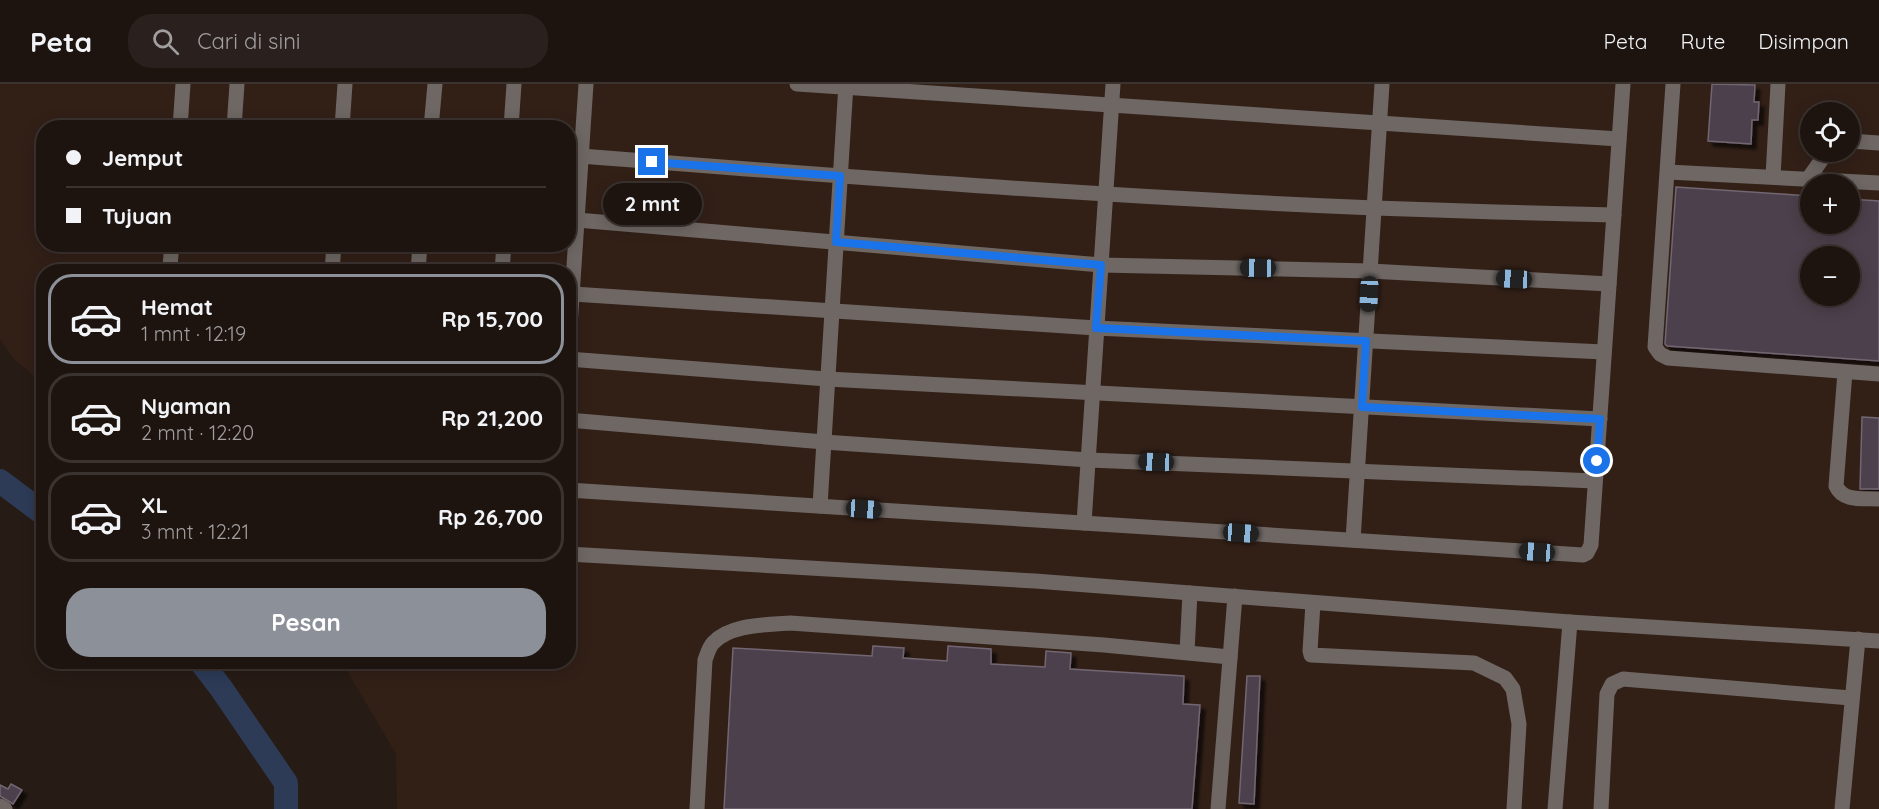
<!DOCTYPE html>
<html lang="id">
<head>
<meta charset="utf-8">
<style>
  :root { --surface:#1d1410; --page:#2a211e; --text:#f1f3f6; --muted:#a09e9f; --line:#3b3330; --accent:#8c9099 }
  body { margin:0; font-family:Quicksand,sans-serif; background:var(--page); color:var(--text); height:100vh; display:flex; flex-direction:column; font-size:22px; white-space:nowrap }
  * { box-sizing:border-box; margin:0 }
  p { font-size:20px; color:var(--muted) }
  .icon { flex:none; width:33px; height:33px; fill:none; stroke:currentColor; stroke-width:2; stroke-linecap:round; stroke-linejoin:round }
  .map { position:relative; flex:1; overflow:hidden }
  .panel { position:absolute; left:36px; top:180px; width:540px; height:405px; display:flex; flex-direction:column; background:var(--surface); border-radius:24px; box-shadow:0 3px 15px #0003,0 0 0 2px var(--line) }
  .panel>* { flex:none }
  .hud { position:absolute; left:36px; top:36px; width:540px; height:132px; border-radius:24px; box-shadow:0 3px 15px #0003,0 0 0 2px var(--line); display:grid; align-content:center; height:132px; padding:0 30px; background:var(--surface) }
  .buttons { position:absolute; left:1800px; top:18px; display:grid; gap:12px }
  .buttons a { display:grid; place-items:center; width:60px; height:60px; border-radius:50%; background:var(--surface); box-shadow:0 3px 15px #0003,0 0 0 2px var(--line); font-size:30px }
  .end { position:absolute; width:27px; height:27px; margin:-14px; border:8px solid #1a73e8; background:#fff; box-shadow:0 0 0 3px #fff }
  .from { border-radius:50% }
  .bubble { position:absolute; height:42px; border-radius:21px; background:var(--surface); box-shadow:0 3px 15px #0003,0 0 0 2px var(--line); font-size:20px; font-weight:700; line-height:42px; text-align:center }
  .car { position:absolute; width:18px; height:36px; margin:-18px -9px; border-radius:8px; box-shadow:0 0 4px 2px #0007; background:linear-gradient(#222 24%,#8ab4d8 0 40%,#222 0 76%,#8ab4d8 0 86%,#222 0) }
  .hud b { display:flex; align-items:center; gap:21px; height:57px; font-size:22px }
  .hud b+b { border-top:2px solid var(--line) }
  .hud i { width:15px; height:15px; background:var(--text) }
  ul { padding:10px 0 0; list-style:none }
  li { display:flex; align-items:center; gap:18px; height:90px; margin:0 12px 9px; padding:0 18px; border:3px solid var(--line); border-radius:24px }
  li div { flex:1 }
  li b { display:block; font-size:22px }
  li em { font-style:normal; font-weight:700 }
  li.selected { border-color:var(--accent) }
  li>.icon { width:54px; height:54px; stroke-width:1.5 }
  .primary-button { display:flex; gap:12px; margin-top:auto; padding:12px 30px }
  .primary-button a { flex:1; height:69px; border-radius:24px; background:var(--accent); color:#fff; font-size:24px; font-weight:700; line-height:69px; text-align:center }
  header { display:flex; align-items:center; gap:36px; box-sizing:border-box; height:84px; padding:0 30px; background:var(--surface); border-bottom:2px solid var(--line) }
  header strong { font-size:28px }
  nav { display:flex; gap:33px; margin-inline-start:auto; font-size:21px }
  .search { width:420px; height:54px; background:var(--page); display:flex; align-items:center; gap:15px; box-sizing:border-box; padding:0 21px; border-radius:24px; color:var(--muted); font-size:22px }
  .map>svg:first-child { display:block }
</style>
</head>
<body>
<header>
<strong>Peta</strong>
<div class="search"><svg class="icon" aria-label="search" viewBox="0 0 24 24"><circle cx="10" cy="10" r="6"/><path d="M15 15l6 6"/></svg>Cari di sini</div>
<nav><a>Peta</a><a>Rute</a><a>Disimpan</a></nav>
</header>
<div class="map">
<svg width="1879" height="725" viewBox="0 0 1879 725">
  <defs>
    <filter id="shadow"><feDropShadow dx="5" dy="5" stdDeviation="1.5" flood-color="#0009"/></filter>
  </defs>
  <rect width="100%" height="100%" fill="#271b15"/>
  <!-- built -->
  <path fill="#322017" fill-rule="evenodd" d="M 0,0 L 1879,0 L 1879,725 L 397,725 L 396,670 L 342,578 L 568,578 L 568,188 L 44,188 L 43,300 L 13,274 L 0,255 ZM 1810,28 L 1850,28 L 1850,68 L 1810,68 ZM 44,44 L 568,44 L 568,160 L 44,160 ZM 1810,100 L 1850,100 L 1850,140 L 1810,140 ZM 1810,172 L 1850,172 L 1850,212 L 1810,212 Z"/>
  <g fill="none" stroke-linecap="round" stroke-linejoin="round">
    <!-- river -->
    <g stroke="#2d3b57" stroke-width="24">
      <path d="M 0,397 L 44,430"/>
      <path d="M 201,578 L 221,604 L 286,699 L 286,725"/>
    </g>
  </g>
  <!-- building -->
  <g fill="#4c414c" stroke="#716671" stroke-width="1.5" fill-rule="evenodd" filter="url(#shadow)">
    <path d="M 1712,0 L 1755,1 L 1754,18 L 1759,18 L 1758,36 L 1752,36 L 1751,60 L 1708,57 Z"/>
    <path d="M 1676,103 L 1810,112 L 1810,140 L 1850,140 L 1850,115 L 1879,117 L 1879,277 L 1667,262 L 1665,260 ZM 1810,172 L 1850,172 L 1850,212 L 1810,212 Z"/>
    <path d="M 1862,333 L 1879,334 L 1879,405 L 1860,405 Z"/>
    <path d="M 873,562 L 904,564 L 903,574 L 947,577 L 948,562 L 991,565 L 991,580 L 1045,583 L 1046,567 L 1071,569 L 1070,585 L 1184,592 L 1183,620 L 1200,621 L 1192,725 L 724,725 L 733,564 L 872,572 Z"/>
    <path d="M 1247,592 L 1260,592 L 1254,720 L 1239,719 Z"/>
    <path d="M 11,700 L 22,706 L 13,720 L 0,712 L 0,701 L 8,705 Z"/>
  </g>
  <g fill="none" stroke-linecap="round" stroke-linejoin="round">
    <!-- minor -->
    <g stroke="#6e6764" stroke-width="15">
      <path d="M 797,0 L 1619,55"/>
      <path d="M 1673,0 L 1655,263 L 1660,270 L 1668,274 L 1879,290"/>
      <path d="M 180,44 L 183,0"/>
      <path d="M 234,44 L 237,0"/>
      <path d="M 342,44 L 345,0"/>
      <path d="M 431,44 L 435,0"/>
      <path d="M 511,44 L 514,0"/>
      <path d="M 1850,57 L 1879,59"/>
      <path d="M 581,72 C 846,93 1110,113 1375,124 C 1455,127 1534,129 1614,131"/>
      <path d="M 1668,88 L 1879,99"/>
      <path d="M 1773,93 L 1778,0"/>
      <path d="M 1808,95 L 1827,68"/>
      <path d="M 577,136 L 1101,181 L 1370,187 L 1609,200"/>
      <path d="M 172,160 L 170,182 L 173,188"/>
      <path d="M 332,188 L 334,160"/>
      <path d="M 418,188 L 420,160"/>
      <path d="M 502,188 L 504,160"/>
      <path d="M 573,210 L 1096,244 L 1604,268"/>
      <path d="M 568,273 L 586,0"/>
      <path d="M 568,275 L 827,295 L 1600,335"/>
      <path d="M 1845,288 L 1836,402 C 1843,418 1863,414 1879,415"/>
      <path d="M 568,336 L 824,358 L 1089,376 L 1595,397"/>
      <path d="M 568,406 L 1583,471 L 1587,469 L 1591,461 L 1623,0"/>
      <path d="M 820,422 L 846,0"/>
      <path d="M 1084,439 L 1113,0"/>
      <path d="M 1353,456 L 1382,0"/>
      <path d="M 568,470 L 1035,497 L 1570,538 L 1879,557"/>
      <path d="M 1313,519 L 1310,567 L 1311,571 L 1474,579 L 1505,594 L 1513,605 L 1519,640 L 1514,725"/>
      <path d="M 1187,568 L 1190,509"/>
      <path d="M 0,722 L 5,725"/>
      <path d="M 697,725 L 705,576 C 707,571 709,563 713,559 C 730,540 767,541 790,539 L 1104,561 L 1230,573"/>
      <path d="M 1218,725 L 1235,512"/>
      <path d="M 1555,725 L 1570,538"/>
      <path d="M 1601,725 L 1607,610 L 1612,600 L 1623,595 L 1851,614"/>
      <path d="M 1842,725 L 1858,555"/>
    </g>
  </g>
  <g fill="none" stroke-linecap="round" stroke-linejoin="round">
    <!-- route -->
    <path stroke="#1a73e8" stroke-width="8" d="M 652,78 L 840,92 L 836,158 L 1101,181 L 1096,244 L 1366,257 L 1362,323 L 1600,335 L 1597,377"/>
  </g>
</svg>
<div class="buttons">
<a><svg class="icon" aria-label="locate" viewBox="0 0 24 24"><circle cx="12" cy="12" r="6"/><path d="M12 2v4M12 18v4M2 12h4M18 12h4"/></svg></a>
<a>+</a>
<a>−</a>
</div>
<i class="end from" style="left:1597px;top:377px"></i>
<i class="end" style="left:652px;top:78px"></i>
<div class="bubble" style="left:603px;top:99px;width:99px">2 mnt</div>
<i class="car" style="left:1258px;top:184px;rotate:271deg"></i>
<i class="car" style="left:1514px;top:195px;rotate:273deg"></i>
<i class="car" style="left:1369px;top:210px;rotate:183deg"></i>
<i class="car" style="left:1156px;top:378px;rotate:272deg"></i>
<i class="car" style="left:864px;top:425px;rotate:94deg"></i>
<i class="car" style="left:1241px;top:449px;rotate:94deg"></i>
<i class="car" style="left:1537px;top:468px;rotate:274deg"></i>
<div class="hud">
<b><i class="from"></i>Jemput</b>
<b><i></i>Tujuan</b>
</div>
<section class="panel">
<ul>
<li class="selected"><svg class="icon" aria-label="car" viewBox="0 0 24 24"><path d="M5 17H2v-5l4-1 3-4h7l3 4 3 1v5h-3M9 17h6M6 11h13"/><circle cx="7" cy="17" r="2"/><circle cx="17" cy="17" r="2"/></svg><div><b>Hemat</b><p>1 mnt · 12:19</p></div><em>Rp 15,700</em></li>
<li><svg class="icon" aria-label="car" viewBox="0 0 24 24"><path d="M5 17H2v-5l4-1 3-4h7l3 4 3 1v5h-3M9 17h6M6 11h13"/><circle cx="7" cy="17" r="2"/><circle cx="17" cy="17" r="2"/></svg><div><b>Nyaman</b><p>2 mnt · 12:20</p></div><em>Rp 21,200</em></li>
<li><svg class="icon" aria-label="car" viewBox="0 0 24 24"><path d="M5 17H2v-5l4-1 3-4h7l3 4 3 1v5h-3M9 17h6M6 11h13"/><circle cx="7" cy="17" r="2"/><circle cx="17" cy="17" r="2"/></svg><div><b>XL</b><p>3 mnt · 12:21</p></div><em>Rp 26,700</em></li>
</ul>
<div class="primary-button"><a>Pesan</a></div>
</section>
</div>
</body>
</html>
